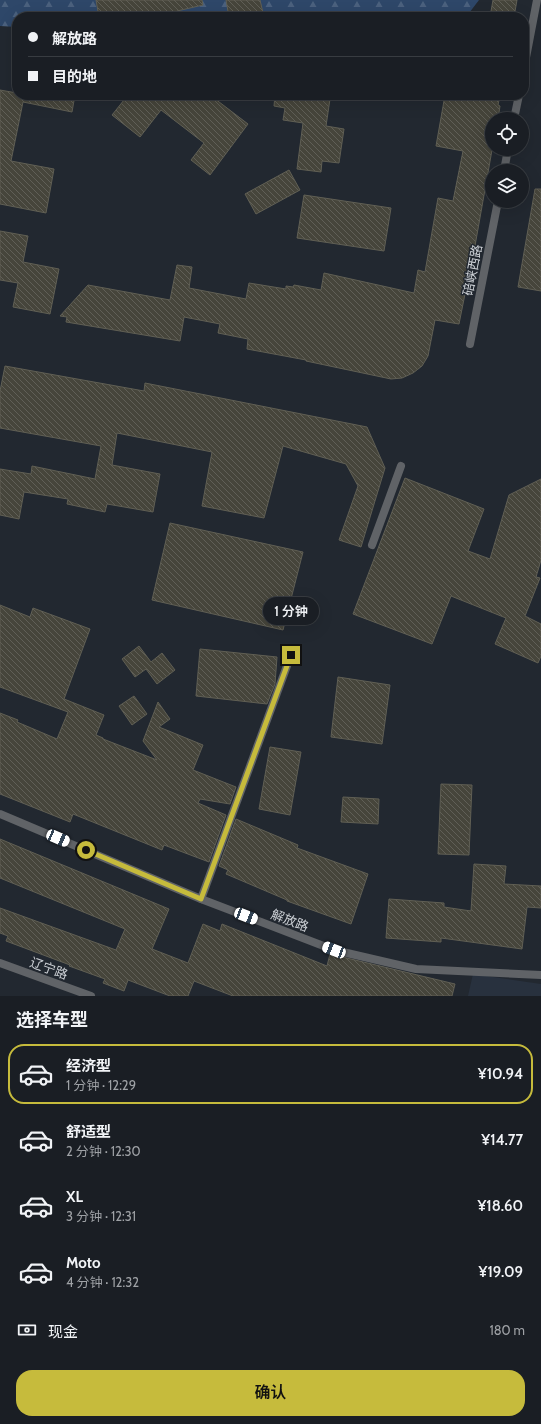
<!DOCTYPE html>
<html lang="zh">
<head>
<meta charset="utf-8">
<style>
  :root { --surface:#1a1e24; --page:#272b31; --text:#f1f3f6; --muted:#9fa2a6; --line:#383c41; --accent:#c6bb3c }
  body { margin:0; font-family:Cabin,"Noto Sans SC",sans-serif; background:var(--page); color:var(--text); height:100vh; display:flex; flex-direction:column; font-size:15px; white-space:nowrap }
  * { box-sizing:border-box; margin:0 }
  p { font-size:13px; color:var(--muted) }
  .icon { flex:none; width:22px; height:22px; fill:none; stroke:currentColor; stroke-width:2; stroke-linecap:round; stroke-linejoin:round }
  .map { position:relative; height:996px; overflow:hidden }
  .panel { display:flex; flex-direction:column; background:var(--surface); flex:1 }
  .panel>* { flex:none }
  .top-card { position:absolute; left:12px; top:12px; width:517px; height:88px; border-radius:16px; box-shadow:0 4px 16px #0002,0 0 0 1px var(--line); display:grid; align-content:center; height:88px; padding:0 16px; background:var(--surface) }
  .tools { position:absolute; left:485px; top:112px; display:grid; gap:8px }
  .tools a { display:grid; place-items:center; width:44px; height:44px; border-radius:50%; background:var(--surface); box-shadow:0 4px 16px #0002,0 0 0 1px var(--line); font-size:20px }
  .end { position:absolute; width:18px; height:18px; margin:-9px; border:5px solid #c6bb3c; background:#111; box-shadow:0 0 0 2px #111 }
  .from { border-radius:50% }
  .bubble { position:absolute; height:28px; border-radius:14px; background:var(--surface); box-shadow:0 4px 16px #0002,0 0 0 1px var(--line); font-size:13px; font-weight:600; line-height:28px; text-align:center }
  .car { position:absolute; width:12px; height:24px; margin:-12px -6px; border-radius:5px; box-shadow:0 0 3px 1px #0007; background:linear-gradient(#fff 24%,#345 0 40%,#fff 0 76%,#345 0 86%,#fff 0) }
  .top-card b { display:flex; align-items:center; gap:14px; height:38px; font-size:15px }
  .top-card b+b { border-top:1px solid var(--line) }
  .top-card i { width:10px; height:10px; background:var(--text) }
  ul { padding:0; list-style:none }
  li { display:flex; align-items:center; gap:12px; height:60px; margin:0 8px 6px; padding:0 8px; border:2px solid transparent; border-radius:16px }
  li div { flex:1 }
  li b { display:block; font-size:15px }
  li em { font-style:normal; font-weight:600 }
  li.active { border-color:var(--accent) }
  li>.icon { width:36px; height:36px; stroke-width:1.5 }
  h2 { padding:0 16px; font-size:18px; line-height:48px }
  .pay { display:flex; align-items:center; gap:10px; height:44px; padding:0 16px; font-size:15px }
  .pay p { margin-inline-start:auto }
  .button { display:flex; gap:8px; margin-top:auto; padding:8px 16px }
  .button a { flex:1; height:46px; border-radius:16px; background:var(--accent); color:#111; font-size:16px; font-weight:600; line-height:46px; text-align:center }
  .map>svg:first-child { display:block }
</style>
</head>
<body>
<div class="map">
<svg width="541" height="996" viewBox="0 0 541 996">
  <defs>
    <pattern id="forest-firs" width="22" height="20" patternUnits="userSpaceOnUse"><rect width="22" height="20" fill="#2e4769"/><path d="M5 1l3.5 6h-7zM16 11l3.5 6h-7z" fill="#4b617e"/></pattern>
    <pattern id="building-back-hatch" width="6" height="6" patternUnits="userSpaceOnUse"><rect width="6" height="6" fill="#46453b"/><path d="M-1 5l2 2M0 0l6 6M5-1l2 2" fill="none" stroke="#605f57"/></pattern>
  </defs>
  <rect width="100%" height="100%" fill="#222830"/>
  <!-- built -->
  <path fill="#28313e" d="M 473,974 L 541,984 L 541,996 L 468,996 Z"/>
  <!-- forest -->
  <path fill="url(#forest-firs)" d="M 0,0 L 479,0 L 466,17 L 17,17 L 17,27 L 0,26 Z"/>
  <!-- building -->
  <g fill="url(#building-back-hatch)" stroke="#605f54">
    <path d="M 96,0 L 202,0 L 203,5 L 177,11 L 179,17 L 99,17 Z"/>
    <path d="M 226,0 L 260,0 L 264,17 L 229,17 Z"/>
    <path d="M 493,0 L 517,0 L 514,17 L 490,17 Z"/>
    <path d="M 0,90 L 17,93 L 17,95 L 75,95 L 72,112 L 23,102 L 11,161 L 54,169 L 46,213 L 0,204 Z"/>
    <path d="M 128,95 L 210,95 L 248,124 L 210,175 L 191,160 L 204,143 L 161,110 L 140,137 L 112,115 Z"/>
    <path d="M 275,95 L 320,95 L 320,98 L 330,99 L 326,126 L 344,129 L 339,163 L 322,161 L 321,172 L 297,169 L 303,123 L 283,120 L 285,108 L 274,106 Z"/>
    <path d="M 445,95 L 500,95 L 498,105 L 500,106 L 498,119 L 492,119 L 492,150 L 470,274 L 469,274 L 459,324 L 435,320 L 428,356 L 422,366 L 413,373 L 402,378 L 391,379 L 306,361 L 306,360 L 247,349 L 248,339 L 218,333 L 220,324 L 184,317 L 180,341 L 66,322 L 67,317 L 60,316 L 88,285 L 170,300 L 177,265 L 192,267 L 189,288 L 246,299 L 249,283 L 286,289 L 286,286 L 293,287 L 294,285 L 321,290 L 324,273 L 414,293 L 418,270 L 425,272 L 438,198 L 453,201 L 463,151 L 436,146 Z"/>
    <path d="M 289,170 L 300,190 L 256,214 L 245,194 Z"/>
    <path d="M 535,189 L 541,189 L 541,291 L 518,287 Z"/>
    <path d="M 304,195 L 391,208 L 384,251 L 297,238 Z"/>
    <path d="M 0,231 L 28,236 L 23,262 L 59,269 L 50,314 L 13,307 L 18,283 L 0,280 Z"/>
    <path d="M 5,366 L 144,391 L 145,383 L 367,427 L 385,468 L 361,547 L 339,540 L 358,486 L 346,464 L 283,446 L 264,518 L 202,506 L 212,452 L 117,433 L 112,465 L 160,474 L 153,512 L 107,504 L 105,512 L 67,504 L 68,499 L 24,492 L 19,519 L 0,515 L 0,469 L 31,474 L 32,466 L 95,479 L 101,446 L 0,428 L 0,391 Z"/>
    <path d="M 405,478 L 484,509 L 468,551 L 490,559 L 509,495 L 541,479 L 541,560 L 536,577 L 540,578 L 525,616 L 541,624 L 541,656 L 538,663 L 495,644 L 506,618 L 451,596 L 432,644 L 353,614 Z"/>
    <path d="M 170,523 L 303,552 L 283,630 L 152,600 Z"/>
    <path d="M 0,605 L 30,617 L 33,608 L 90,629 L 64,699 L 104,715 L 96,735 L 103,738 L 103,739 L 157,760 L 143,741 L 158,702 L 170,719 L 159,727 L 203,745 L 193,770 L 236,787 L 230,804 L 200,799 L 198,803 L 226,815 L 209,862 L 164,845 L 162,850 L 73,814 L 70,822 L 0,794 L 0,713 L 18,720 L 17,722 L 57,739 L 68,712 L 0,687 Z"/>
    <path d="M 139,646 L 151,662 L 162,653 L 175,670 L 157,684 L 146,669 L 135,677 L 122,659 Z"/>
    <path d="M 200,649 L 277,657 L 275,684 L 267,704 L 196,696 Z"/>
    <path d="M 338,677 L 390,685 L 382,744 L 331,737 Z"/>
    <path d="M 134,696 L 147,714 L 132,725 L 119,706 Z"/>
    <path d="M 270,747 L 301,752 L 290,815 L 259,809 Z"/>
    <path d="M 441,784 L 472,785 L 469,855 L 438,854 Z"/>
    <path d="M 343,797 L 379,799 L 378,824 L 341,822 Z"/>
    <path d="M 236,819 L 298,845 L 297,848 L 368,874 L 351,924 L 287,901 L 287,900 L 226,874 L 228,870 L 219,866 Z"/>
    <path d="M 0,839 L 169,909 L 152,949 L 188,963 L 203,924 L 220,931 L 222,924 L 327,966 L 330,954 L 455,984 L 452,996 L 233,996 L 194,981 L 188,996 L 170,996 L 128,980 L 124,991 L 103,983 L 105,979 L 69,966 L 70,965 L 6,941 L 8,936 L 0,933 L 0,908 L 116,950 L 125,929 L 0,878 Z"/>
    <path d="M 474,864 L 506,866 L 504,884 L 541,886 L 541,908 L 527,907 L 522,949 L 441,938 L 441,942 L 386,938 L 389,899 L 444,903 L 444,907 L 471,911 Z"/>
  </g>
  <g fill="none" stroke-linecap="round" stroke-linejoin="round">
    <!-- pedestrian -->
    <path stroke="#606367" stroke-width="8" d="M 372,545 L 401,466"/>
    <!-- minor -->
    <g stroke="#606367" stroke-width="8">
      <path d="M 524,68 L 537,0"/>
      <path d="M 514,119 L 519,95"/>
      <path d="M 504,171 L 508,149"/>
      <path d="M 470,344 L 498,201"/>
      <path d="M 0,814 L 201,899 L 334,950 L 416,969 L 541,975"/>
      <path d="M 201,899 L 291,655"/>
      <path d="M 0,963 L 91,996"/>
    </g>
  </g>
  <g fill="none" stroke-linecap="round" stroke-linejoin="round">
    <!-- route -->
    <path stroke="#c6bb3c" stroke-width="5" d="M 86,850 L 201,899 L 291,655"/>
  </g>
  <g text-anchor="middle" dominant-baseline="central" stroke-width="3" stroke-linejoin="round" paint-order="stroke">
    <!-- street labels -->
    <g font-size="13" fill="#ced2d7" stroke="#222830">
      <text transform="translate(472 270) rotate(-79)">碚峡西路</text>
      <text transform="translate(290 920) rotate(21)">解放路</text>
      <text transform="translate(49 968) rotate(20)">辽宁路</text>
    </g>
  </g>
</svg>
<div class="tools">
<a><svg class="icon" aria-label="locate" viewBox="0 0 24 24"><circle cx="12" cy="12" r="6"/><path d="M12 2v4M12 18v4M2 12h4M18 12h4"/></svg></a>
<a><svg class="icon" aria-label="layers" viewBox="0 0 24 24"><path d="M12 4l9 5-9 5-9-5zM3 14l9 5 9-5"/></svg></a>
</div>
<i class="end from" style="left:86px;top:850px"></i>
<i class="end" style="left:291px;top:655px"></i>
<div class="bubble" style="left:263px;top:597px;width:56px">1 分钟</div>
<i class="car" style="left:58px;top:838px;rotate:113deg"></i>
<i class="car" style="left:246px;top:916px;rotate:111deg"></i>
<i class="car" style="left:334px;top:950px;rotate:291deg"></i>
<div class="top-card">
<b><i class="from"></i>解放路</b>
<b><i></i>目的地</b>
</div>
</div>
<section class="panel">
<h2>选择车型</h2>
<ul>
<li class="active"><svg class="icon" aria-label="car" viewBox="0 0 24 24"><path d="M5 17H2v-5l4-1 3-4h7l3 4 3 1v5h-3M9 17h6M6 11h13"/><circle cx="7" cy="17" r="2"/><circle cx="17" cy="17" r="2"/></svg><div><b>经济型</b><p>1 分钟 · 12:29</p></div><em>¥10.94</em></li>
<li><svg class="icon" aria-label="car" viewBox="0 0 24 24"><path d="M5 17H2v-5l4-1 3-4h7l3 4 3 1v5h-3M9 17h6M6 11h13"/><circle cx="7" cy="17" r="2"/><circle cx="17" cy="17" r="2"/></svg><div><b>舒适型</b><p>2 分钟 · 12:30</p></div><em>¥14.77</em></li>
<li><svg class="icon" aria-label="car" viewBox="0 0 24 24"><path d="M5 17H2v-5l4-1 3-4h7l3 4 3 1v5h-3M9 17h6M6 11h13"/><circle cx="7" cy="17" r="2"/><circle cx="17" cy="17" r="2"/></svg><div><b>XL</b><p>3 分钟 · 12:31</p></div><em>¥18.60</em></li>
<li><svg class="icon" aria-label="car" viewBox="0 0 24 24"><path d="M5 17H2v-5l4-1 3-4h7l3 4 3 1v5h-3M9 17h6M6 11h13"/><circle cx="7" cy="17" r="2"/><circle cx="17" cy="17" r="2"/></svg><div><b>Moto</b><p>4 分钟 · 12:32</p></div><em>¥19.09</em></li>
</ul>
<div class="pay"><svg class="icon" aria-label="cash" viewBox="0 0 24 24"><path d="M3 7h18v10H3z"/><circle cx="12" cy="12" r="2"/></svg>现金<p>180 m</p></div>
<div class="button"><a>确认</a></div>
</section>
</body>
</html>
